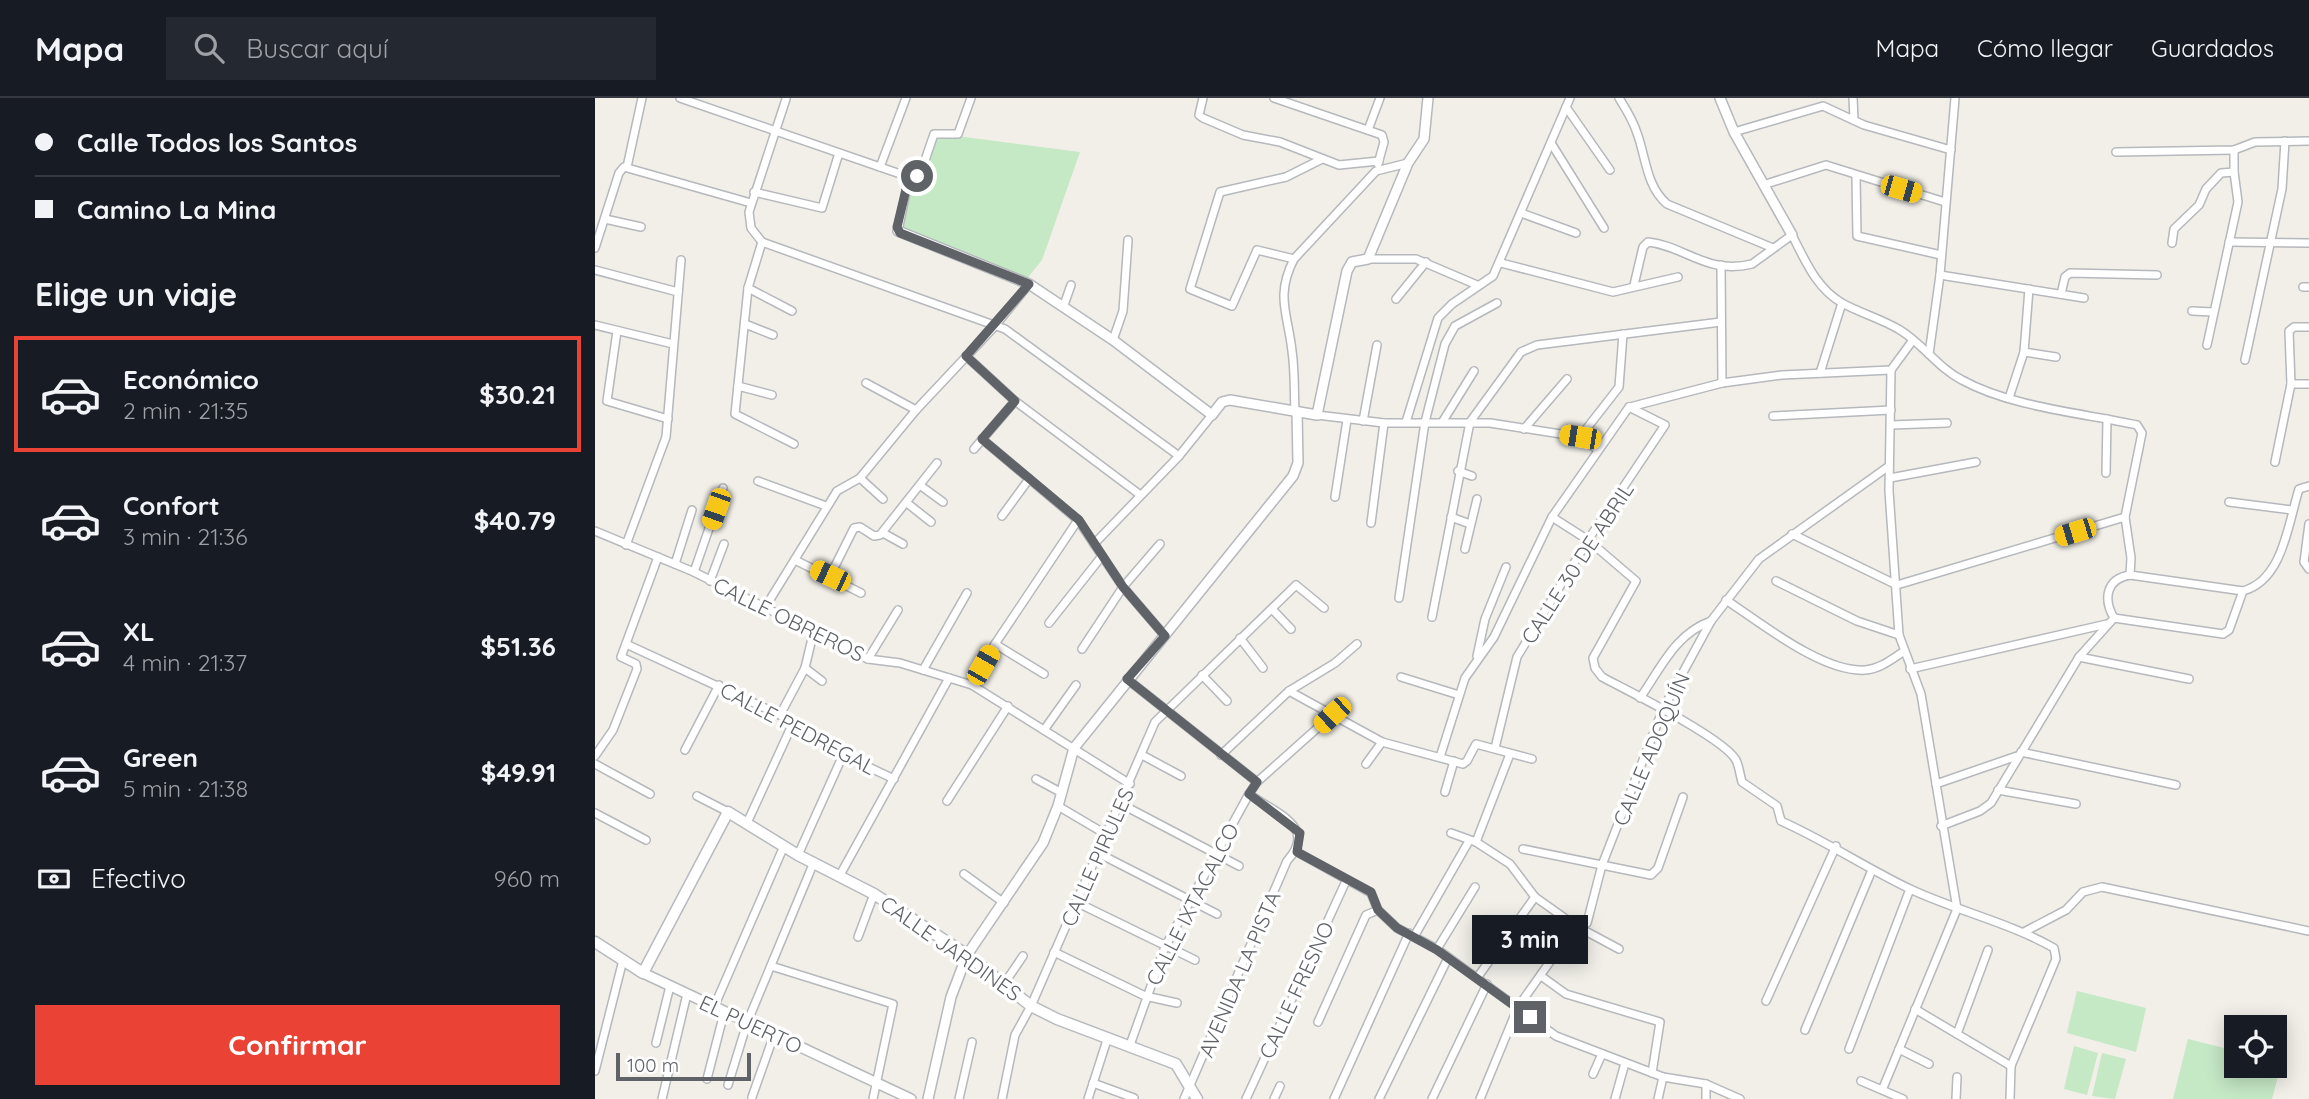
<!DOCTYPE html>
<html lang="es">
<head>
<meta charset="utf-8">
<style>
  :root { --surface:#171b24; --page:#242831; --text:#f1f3f6; --muted:#9ea1a6; --line:#363941; --accent:#ea4335 }
  body { margin:0; font-family:Quicksand,sans-serif; background:var(--page); color:var(--text); height:100vh; display:flex; flex-direction:column; font-size:26px; white-space:nowrap }
  * { box-sizing:border-box; margin:0 }
  p { font-size:23px; color:var(--muted) }
  .icon { flex:none; width:38px; height:38px; fill:none; stroke:currentColor; stroke-width:2; stroke-linecap:round; stroke-linejoin:round }
  .map { position:relative; flex:1; overflow:hidden }
  .panel { display:flex; flex-direction:column; background:var(--surface); width:595px }
  .panel>* { flex:none }
  .top-card { display:grid; align-content:center; height:154px; padding:0 35px; background:var(--surface) }
  .buttons { position:absolute; left:1629px; top:917px; display:grid; gap:14px }
  .buttons a { display:grid; place-items:center; width:63px; height:63px; border-radius:0px; background:var(--surface); box-shadow:0 4px 18px #0003; font-size:35px }
  .scale { position:absolute; left:21px; bottom:18px; width:135px; box-sizing:border-box; padding-left:7px; border:4px solid #5f6368; border-top:0; font-size:19px; line-height:24px; white-space:nowrap; color:#5f6368; -webkit-text-stroke:5px #fff; paint-order:stroke }
  .end { position:absolute; width:32px; height:32px; margin:-16px; border:9px solid #5f6368; background:#fff; box-shadow:0 0 0 4px #fff }
  .from { border-radius:50% }
  .bubble { position:absolute; height:49px; border-radius:0px; background:var(--surface); box-shadow:0 4px 18px #0003; font-size:23px; font-weight:700; line-height:49px; text-align:center }
  .car { position:absolute; width:21px; height:42px; margin:-21px -10px; border-radius:9px; box-shadow:0 0 5px 2px #0007; background:linear-gradient(#f5c518 24%,#345 0 40%,#f5c518 0 76%,#345 0 86%,#f5c518 0) }
  .top-card b { display:flex; align-items:center; gap:24px; height:66px; font-size:26px }
  .top-card b+b { border-top:2px solid var(--line) }
  .top-card i { width:18px; height:18px; background:var(--text) }
  ul { padding:0; list-style:none }
  li { display:flex; align-items:center; gap:21px; height:116px; margin:0 14px 10px; padding:0 21px; border:4px solid transparent; border-radius:0px }
  li div { flex:1 }
  li b { display:block; font-size:26px }
  li em { font-style:normal; font-weight:700 }
  li.active { border-color:var(--accent) }
  li>.icon { width:63px; height:63px; stroke-width:1.5 }
  h2 { padding:0 35px; font-size:32px; line-height:84px }
  .pay { display:flex; align-items:center; gap:18px; height:77px; padding:0 35px; font-size:26px }
  .pay p { margin-inline-start:auto }
  .button { display:flex; gap:14px; margin-top:auto; padding:14px 35px }
  .button a { flex:1; height:80px; border-radius:0px; background:var(--accent); color:#fff; font-size:28px; font-weight:700; line-height:80px; text-align:center }
  header { display:flex; align-items:center; gap:42px; box-sizing:border-box; height:98px; padding:0 35px; background:var(--surface); border-bottom:2px solid var(--line) }
  header strong { font-size:33px }
  nav { display:flex; gap:38px; margin-inline-start:auto; font-size:24px }
  .search { width:490px; height:63px; background:var(--page); display:flex; align-items:center; gap:18px; box-sizing:border-box; padding:0 24px; border-radius:0px; color:var(--muted); font-size:26px }
  main { display:flex; flex:1; min-height:0 }
  .map>svg:first-child { display:block }
</style>
</head>
<body>
<header>
<strong>Mapa</strong>
<div class="search"><svg class="icon" aria-label="search" viewBox="0 0 24 24"><circle cx="10" cy="10" r="6"/><path d="M15 15l6 6"/></svg>Buscar aquí</div>
<nav><a>Mapa</a><a>Cómo llegar</a><a>Guardados</a></nav>
</header>
<main>
<section class="panel">
<div class="top-card">
<b><i class="from"></i>Calle Todos los Santos</b>
<b><i></i>Camino La Mina</b>
</div>
<h2>Elige un viaje</h2>
<ul>
<li class="active"><svg class="icon" aria-label="car" viewBox="0 0 24 24"><path d="M5 17H2v-5l4-1 3-4h7l3 4 3 1v5h-3M9 17h6M6 11h13"/><circle cx="7" cy="17" r="2"/><circle cx="17" cy="17" r="2"/></svg><div><b>Económico</b><p>2 min · 21:35</p></div><em>$30.21</em></li>
<li><svg class="icon" aria-label="car" viewBox="0 0 24 24"><path d="M5 17H2v-5l4-1 3-4h7l3 4 3 1v5h-3M9 17h6M6 11h13"/><circle cx="7" cy="17" r="2"/><circle cx="17" cy="17" r="2"/></svg><div><b>Confort</b><p>3 min · 21:36</p></div><em>$40.79</em></li>
<li><svg class="icon" aria-label="car" viewBox="0 0 24 24"><path d="M5 17H2v-5l4-1 3-4h7l3 4 3 1v5h-3M9 17h6M6 11h13"/><circle cx="7" cy="17" r="2"/><circle cx="17" cy="17" r="2"/></svg><div><b>XL</b><p>4 min · 21:37</p></div><em>$51.36</em></li>
<li><svg class="icon" aria-label="car" viewBox="0 0 24 24"><path d="M5 17H2v-5l4-1 3-4h7l3 4 3 1v5h-3M9 17h6M6 11h13"/><circle cx="7" cy="17" r="2"/><circle cx="17" cy="17" r="2"/></svg><div><b>Green</b><p>5 min · 21:38</p></div><em>$49.91</em></li>
</ul>
<div class="pay"><svg class="icon" aria-label="cash" viewBox="0 0 24 24"><path d="M3 7h18v10H3z"/><circle cx="12" cy="12" r="2"/></svg>Efectivo<p>960 m</p></div>
<div class="button"><a>Confirmar</a></div>
</section>
<div class="map">
<svg width="1714" height="1001" viewBox="0 0 1714 1001">
  <rect width="100%" height="100%" fill="#f1efe8"/>
  <!-- green -->
  <g fill="#c5e8c5">
    <path d="M 339,35 L 485,54 L 447,162 L 430,183 L 302,129 L 314,79 Z"/>
    <path d="M 1482,893 L 1551,910 L 1541,954 L 1472,935 Z"/>
    <path d="M 1641,936 L 1642,968 L 1680,968 L 1680,941 L 1692,944 L 1677,1001 L 1578,1001 L 1593,941 L 1637,952 Z"/>
    <path d="M 1479,948 L 1503,955 L 1492,997 L 1469,991 Z"/>
    <path d="M 1507,955 L 1531,961 L 1520,1001 L 1497,998 Z"/>
  </g>
  <g fill="none" stroke-linecap="round" stroke-linejoin="round">
    <!-- minor casing -->
    <g stroke="#b5b8bc" stroke-width="10">
      <g id="minor">
        <path d="M 85,0 L 314,79 L 326,74 L 339,36 L 363,36 L 376,0"/>
        <path d="M 608,0 L 604,17 L 608,20 L 648,37 L 685,44 L 744,67 L 784,63"/>
        <path d="M 679,0 L 787,37 L 789,44 L 783,66"/>
        <path d="M 1024,0 C 1031,11 1038,22 1042,35 C 1051,59 1051,88 1072,106 L 1178,150"/>
        <path d="M 1258,0 L 1259,22"/>
        <path d="M 971,9 L 1015,72"/>
        <path d="M 773,32 L 785,0"/>
        <path d="M 1139,34 L 1228,8 L 1269,27 L 1356,52"/>
        <path d="M 956,45 L 1009,130"/>
        <path d="M 1521,54 L 1639,52 L 1660,44 L 1714,43"/>
        <path d="M 32,69 L 47,0"/>
        <path d="M 285,69 L 311,0"/>
        <path d="M 1261,79 L 1262,138 L 1346,157"/>
        <path d="M 1168,87 L 1231,67 L 1350,104"/>
        <path d="M 159,94 L 227,110 L 244,55"/>
        <path d="M 926,115 L 981,135"/>
        <path d="M 10,121 L 46,129"/>
        <path d="M 303,133 L 314,79"/>
        <path d="M 167,144 L 410,231 L 584,358"/>
        <path d="M 167,144 L 153,190 L 140,316 L 199,346"/>
        <path d="M 167,144 L 156,130 L 154,114 L 191,1"/>
        <path d="M 1634,144 L 1714,145"/>
        <path d="M 1577,145 L 1579,131 L 1604,107 L 1611,91 L 1626,75 L 1639,74 L 1639,52"/>
        <path d="M 0,150 L 24,75 L 29,69 L 156,105"/>
        <path d="M 699,161 L 662,152 L 637,208 L 595,191 L 625,94 L 691,79 L 727,61"/>
        <path d="M 773,161 L 821,161 L 882,187"/>
        <path d="M 906,165 L 1018,194 L 1083,179"/>
        <path d="M 1126,167 L 1127,285"/>
        <path d="M 0,172 L 83,194"/>
        <path d="M 1345,177 L 1489,200"/>
        <path d="M 1039,187 L 1048,149 L 1053,144 C 1090,148 1112,177 1157,166 L 1197,137 C 1210,162 1221,190 1247,205 C 1265,215 1287,221 1305,232 C 1328,246 1343,270 1367,282 C 1416,309 1487,315 1542,327 L 1547,335 L 1530,419 L 1536,460 L 1535,477"/>
        <path d="M 1708,189 L 1714,189"/>
        <path d="M 153,190 L 197,213"/>
        <path d="M 1466,196 L 1470,179 L 1475,175 L 1562,177"/>
        <path d="M 801,201 L 831,164"/>
        <path d="M 469,207 L 476,187"/>
        <path d="M 1597,213 L 1618,214"/>
        <path d="M 150,226 L 178,237"/>
        <path d="M 0,227 L 78,246"/>
        <path d="M 22,233 L 12,303 L 73,321"/>
        <path d="M 518,242 L 528,213 L 533,142"/>
        <path d="M 1318,242 L 1296,272 L 1294,393 L 1304,537 L 1326,596 L 1362,811"/>
        <path d="M 1612,247 L 1643,104 L 1639,74"/>
        <path d="M 1429,254 L 1461,259"/>
        <path d="M 1334,256 L 1345,177 L 1360,0"/>
        <path d="M 371,258 L 420,303 L 544,396"/>
        <path d="M 1650,262 L 1687,91 L 1690,43"/>
        <path d="M 1225,275 L 1247,205"/>
        <path d="M 271,285 L 321,312"/>
        <path d="M 1696,286 L 1714,286"/>
        <path d="M 143,288 L 177,297"/>
        <path d="M 1414,300 L 1429,254 L 1434,191"/>
        <path d="M 1035,309 L 1127,285 L 1187,277 L 1296,272"/>
        <path d="M 700,314 C 699,294 700,273 697,253 C 693,216 680,198 699,161 L 781,73 L 813,65"/>
        <path d="M 722,317 L 789,325 L 895,325 L 985,339 L 1002,351"/>
        <path d="M 1178,318 L 1296,312"/>
        <path d="M 768,323 L 782,247"/>
        <path d="M 848,323 L 879,273"/>
        <path d="M 811,324 L 843,220 L 857,206 L 898,178 L 975,0"/>
        <path d="M 1296,327 L 1352,325"/>
        <path d="M 929,331 L 972,281"/>
        <path d="M 985,339 L 1024,289 L 1028,236"/>
        <path d="M 387,341 L 483,422 L 528,489 L 570,538"/>
        <path d="M 379,351 L 420,303"/>
        <path d="M 1680,364 L 1696,286 L 1694,233 L 1699,229 L 1714,229"/>
        <path d="M 863,373 L 877,378"/>
        <path d="M 1511,375 L 1512,321"/>
        <path d="M 265,380 L 288,401"/>
        <path d="M 1295,380 L 1381,364"/>
        <path d="M 163,383 L 231,408"/>
        <path d="M 326,388 L 348,404"/>
        <path d="M 740,399 L 752,322"/>
        <path d="M 1634,404 L 1697,412"/>
        <path d="M 312,405 L 336,424"/>
        <path d="M 407,418 L 434,381"/>
        <path d="M 856,419 L 875,426"/>
        <path d="M 957,419 L 993,442 L 1041,483 L 998,560 L 1000,570 L 1007,579 C 1033,593 1129,640 1141,662 C 1144,668 1145,677 1147,684 L 1182,708 L 1186,723 C 1231,743 1271,770 1315,791 C 1362,813 1413,824 1459,850 L 1461,861 L 1416,968 L 1415,1001"/>
        <path d="M 776,425 L 789,325"/>
        <path d="M 1714,426 L 1709,464 L 1714,471"/>
        <path d="M 0,433 L 99,474 L 273,561 L 305,565 L 377,587 L 535,686"/>
        <path d="M 288,435 L 308,446"/>
        <path d="M 1197,436 L 1302,487 L 1530,419"/>
        <path d="M 499,446 L 584,358 L 617,317"/>
        <path d="M 31,447 L 71,339 L 86,162"/>
        <path d="M 870,451 L 882,401"/>
        <path d="M 200,462 L 266,495"/>
        <path d="M 80,466 L 97,412"/>
        <path d="M 99,474 L 128,390"/>
        <path d="M 235,478 L 259,430 L 265,429 L 279,438 L 285,437 L 342,365"/>
        <path d="M 115,483 L 129,446"/>
        <path d="M 1181,483 L 1262,523 L 1304,537"/>
        <path d="M 804,500 L 830,324 L 850,246 L 860,228 L 902,205"/>
        <path d="M 1131,502 C 1166,525 1228,575 1270,572 C 1285,571 1297,561 1308,554"/>
        <path d="M 171,508 L 242,393 L 265,380 L 321,312 L 399,229 L 434,186"/>
        <path d="M 677,511 L 696,531"/>
        <path d="M 837,519 L 875,324 L 926,254 L 942,247 L 1126,224"/>
        <path d="M 1519,520 C 1508,501 1511,481 1535,477 L 1648,493 C 1688,482 1693,426 1704,391 L 1714,388"/>
        <path d="M 1519,520 L 1628,536 L 1634,532 L 1648,493"/>
        <path d="M 454,525 L 507,458"/>
        <path d="M 645,540 L 668,570"/>
        <path d="M 31,546 L 185,617 L 248,657 L 299,681"/>
        <path d="M 400,546 L 449,576"/>
        <path d="M 487,551 L 528,489 L 565,446"/>
        <path d="M 882,558 L 890,521 L 911,469"/>
        <path d="M 1484,559 L 1594,581"/>
        <path d="M 273,561 L 303,512"/>
        <path d="M 210,570 L 227,583"/>
        <path d="M 1315,571 L 1512,526"/>
        <path d="M 328,572 L 372,495"/>
        <path d="M 607,577 L 632,603"/>
        <path d="M 806,579 L 864,597"/>
        <path d="M 532,581 L 662,684"/>
        <path d="M 377,587 L 400,546 L 483,422"/>
        <path d="M 694,593 L 787,644 L 868,666 L 872,663 L 881,646 L 937,661"/>
        <path d="M 1045,600 C 1066,570 1080,536 1116,523"/>
        <path d="M 185,617 L 210,570 L 219,532"/>
        <path d="M 449,632 L 481,587"/>
        <path d="M 900,650 L 922,559 L 993,442 L 1070,327 L 1034,309"/>
        <path d="M 90,652 L 124,587"/>
        <path d="M 1426,654 L 1581,687"/>
        <path d="M 547,657 L 586,678"/>
        <path d="M 626,657 L 694,593 L 740,565 L 762,546"/>
        <path d="M 0,658 L 18,632 L 42,571 L 41,566 L 26,559 L 63,459"/>
        <path d="M 845,659 L 870,580 L 899,539 L 957,419 L 1034,309"/>
        <path d="M 0,666 L 55,696"/>
        <path d="M 771,666 L 787,644"/>
        <path d="M 441,681 L 467,695"/>
        <path d="M 1341,686 L 1422,658"/>
        <path d="M 1403,692 L 1481,706"/>
        <path d="M 850,694 L 859,663"/>
        <path d="M 102,698 L 133,714"/>
        <path d="M 352,703 L 413,608"/>
        <path d="M 526,706 L 644,768"/>
        <path d="M 463,708 L 512,737"/>
        <path d="M 0,715 L 51,742"/>
        <path d="M 152,725 L 198,625"/>
        <path d="M 1346,728 L 1385,713 L 1396,705 L 1484,559 L 1519,520"/>
        <path d="M 856,735 L 881,744 L 915,766 L 940,799 L 981,828 L 1024,851"/>
        <path d="M 881,744 L 915,656"/>
        <path d="M 928,751 L 1056,777 L 1063,770 L 1088,699"/>
        <path d="M 702,754 L 776,795 L 783,812"/>
        <path d="M 503,755 L 622,816"/>
        <path d="M 203,757 L 248,657"/>
        <path d="M 369,776 L 409,805"/>
        <path d="M 245,777 L 354,580"/>
        <path d="M 481,804 L 600,862"/>
        <path d="M 1429,834 L 1471,812 L 1488,794 L 1507,789 L 1714,833"/>
        <path d="M 820,837 L 874,743"/>
        <path d="M 263,839 L 279,796"/>
        <path d="M 842,851 L 880,789"/>
        <path d="M 459,854 L 550,898 L 582,905"/>
        <path d="M 176,868 L 298,906 L 278,1001"/>
        <path d="M 946,878 L 971,896 L 1065,924 L 1057,975"/>
        <path d="M 882,880 L 940,799"/>
        <path d="M 409,886 L 428,858"/>
        <path d="M 1171,903 L 1241,748"/>
        <path d="M 119,909 L 189,748"/>
        <path d="M 1320,911 L 1416,968"/>
        <path d="M 723,924 L 771,817 L 783,812 L 802,830 L 842,851 L 961,938 L 1068,979 L 1111,986 L 1145,1001"/>
        <path d="M 1210,932 L 1277,772"/>
        <path d="M 1362,936 L 1393,852"/>
        <path d="M 61,945 L 75,888"/>
        <path d="M 535,947 L 570,849 L 654,696 L 662,684 L 737,617"/>
        <path d="M 1254,951 L 1315,791"/>
        <path d="M 1304,951 L 1334,966"/>
        <path d="M 0,973 L 28,862"/>
        <path d="M 998,976 L 1007,956"/>
        <path d="M 112,981 L 129,915"/>
        <path d="M 1266,983 L 1308,1001"/>
        <path d="M 498,985 L 539,1000"/>
        <path d="M 133,987 L 152,925 L 219,764"/>
        <path d="M 1288,990 L 1362,811"/>
        <path d="M 157,999 L 179,937"/>
        <path d="M 67,1001 L 92,896"/>
        <path d="M 364,1001 L 377,944"/>
        <path d="M 407,1001 L 420,937 L 436,908 L 560,624 L 701,487 L 729,510"/>
        <path d="M 493,1001 L 513,939"/>
        <path d="M 589,1001 L 692,763 C 723,729 682,716 654,696"/>
        <path d="M 651,1001 L 751,783"/>
        <path d="M 679,1001 L 685,988"/>
        <path d="M 739,1001 L 814,835"/>
        <path d="M 784,1001 L 852,862"/>
        <path d="M 837,1001 L 892,886"/>
        <path d="M 885,1001 L 923,909 L 973,838 L 981,828 L 992,825 L 1007,767 L 1068,611 L 1116,523 L 1164,461 L 1294,368"/>
        <path d="M 1020,1001 L 1030,965"/>
        <path d="M 1063,1001 L 1068,979"/>
        <path d="M 1111,1001 L 1111,986"/>
        <path d="M 1361,1001 L 1362,979"/>
      </g>
    </g>
    <!-- tertiary casing -->
    <g stroke="#b5b8bc" stroke-width="12">
      <g id="tertiary">
        <path d="M 1125,0 L 1139,34 L 1197,137"/>
        <path d="M 303,133 L 434,186 L 518,242 L 617,317 L 627,304 L 635,302 L 722,317 L 752,173 L 757,164 L 773,161 L 813,65 L 829,41 L 833,0"/>
        <path d="M 48,875 L 316,1001"/>
        <path d="M 333,1001 L 356,899 L 372,857 L 448,745 L 463,708 L 479,650 L 698,378 L 703,365 L 702,314"/>
      </g>
    </g>
    <!-- secondary casing -->
    <g stroke="#b6babf" stroke-width="13">
      <path id="secondary" d="M 0,844 L 48,875 L 133,714 L 203,757 L 279,796 L 372,857 L 436,908 L 462,921 L 581,966 L 602,1001"/>
    </g>
    <!-- minor -->
    <use href="#minor" stroke="#fff" stroke-width="7"/>
    <!-- tertiary -->
    <use href="#tertiary" stroke="#fff" stroke-width="9"/>
    <!-- secondary -->
    <use href="#secondary" stroke="#fff" stroke-width="10"/>
  </g>
  <g fill="none" stroke-linecap="round" stroke-linejoin="round">
    <!-- route -->
    <path stroke="#5f6368" stroke-width="9" d="M 322,78 L 314,79 L 302,129 L 305,135 L 434,186 L 371,258 L 420,303 L 387,341 L 484,422 L 528,489 L 570,538 L 532,581 L 662,684 L 654,696 L 705,735 L 702,754 L 776,794 L 783,812 L 802,830 L 842,852 L 935,919"/>
  </g>
  <g text-anchor="middle" dominant-baseline="central" stroke-width="7" stroke-linejoin="round" paint-order="stroke">
    <!-- street labels -->
    <g font-size="21" fill="#5f6368" stroke="#fff">
      <text transform="translate(982 465) rotate(-57)">CALLE 30 DE ABRIL</text>
      <text transform="translate(194 521) rotate(26)">CALLE OBREROS</text>
      <text transform="translate(203 630) rotate(28)">CALLE PEDREGAL</text>
      <text transform="translate(1056 651) rotate(-67)">CALLE ADOQUÍN</text>
      <text transform="translate(502 759) rotate(-66)">CALLE PIRULES</text>
      <text transform="translate(597 806) rotate(-63)">CALLE IXTACALCO</text>
      <text transform="translate(356 850) rotate(35)">CALLE JARDINES</text>
      <text transform="translate(644 876) rotate(-67)">AVENIDA LA PISTA</text>
      <text transform="translate(701 892) rotate(-65)">CALLE FRESNO</text>
      <text transform="translate(156 926) rotate(25)">EL PUERTO</text>
    </g>
  </g>
</svg>
<div class="buttons">
<a><svg class="icon" aria-label="locate" viewBox="0 0 24 24"><circle cx="12" cy="12" r="6"/><path d="M12 2v4M12 18v4M2 12h4M18 12h4"/></svg></a>
</div>
<div class="scale">100 m</div>
<i class="end from" style="left:322px;top:78px"></i>
<i class="end" style="left:935px;top:919px"></i>
<div class="bubble" style="left:877px;top:817px;width:116px">3 min</div>
<i class="car" style="left:1306px;top:91px;rotate:106deg"></i>
<i class="car" style="left:985px;top:339px;rotate:279deg"></i>
<i class="car" style="left:121px;top:411px;rotate:199deg"></i>
<i class="car" style="left:1480px;top:434px;rotate:253deg"></i>
<i class="car" style="left:235px;top:478px;rotate:295deg"></i>
<i class="car" style="left:388px;top:567px;rotate:30deg"></i>
<i class="car" style="left:737px;top:617px;rotate:227deg"></i>
</div>
</main>
</body>
</html>
